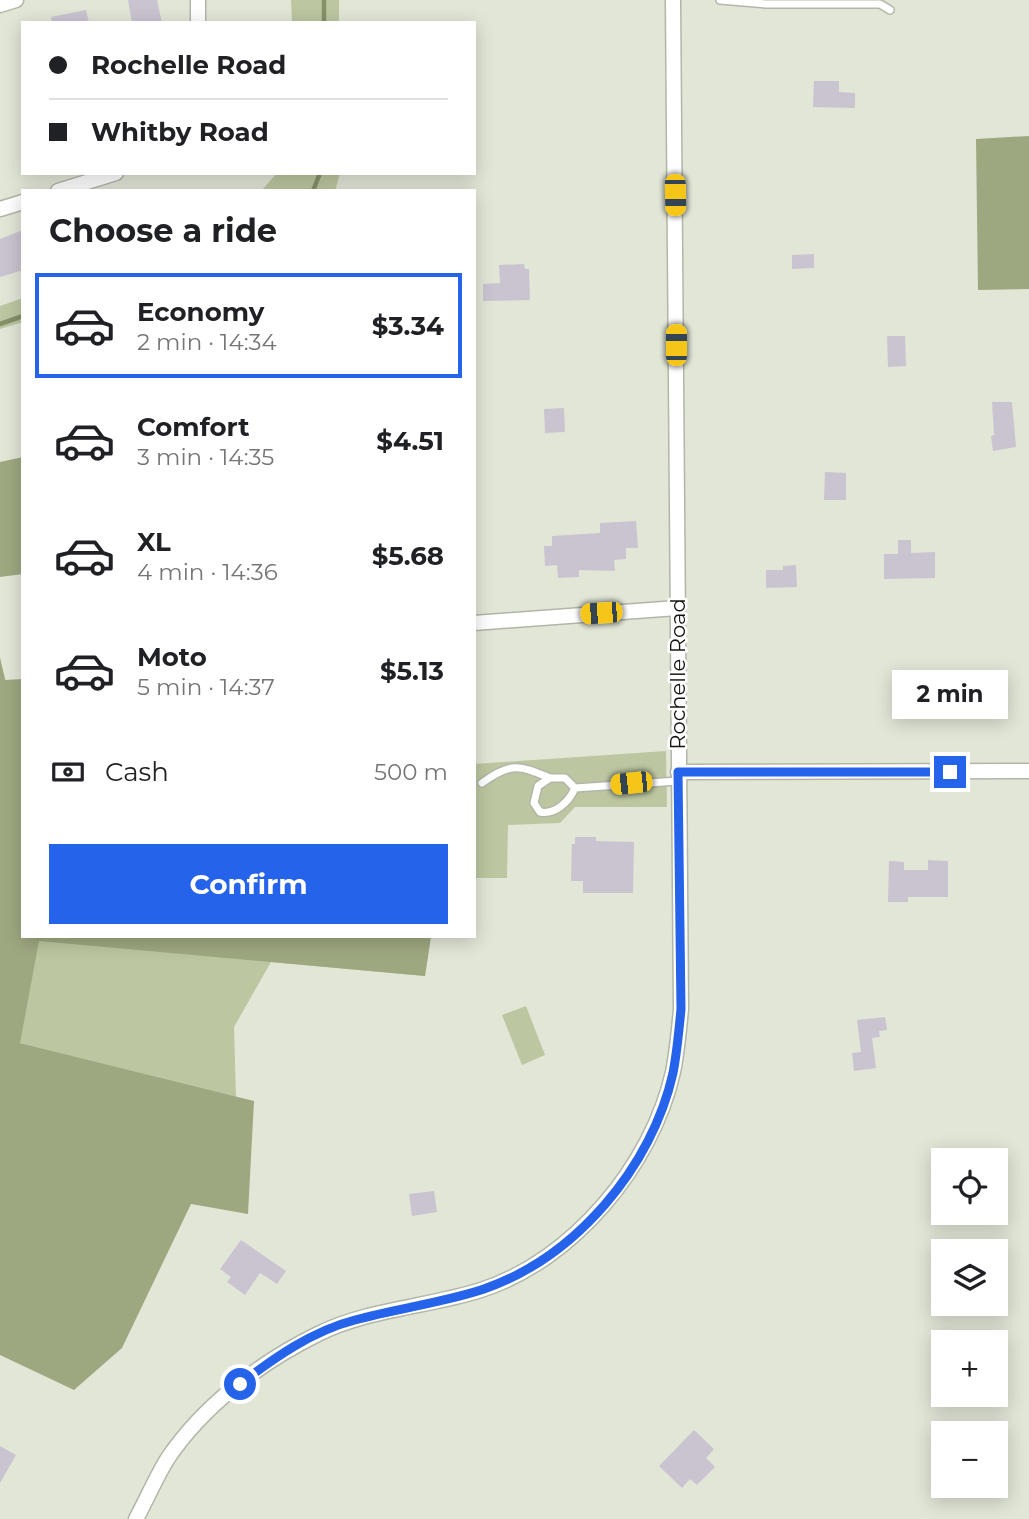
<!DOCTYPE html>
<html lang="en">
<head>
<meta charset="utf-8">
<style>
  :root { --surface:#fff; --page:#f6f6f6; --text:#202124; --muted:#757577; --line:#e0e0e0; --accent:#2563eb }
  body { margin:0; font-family:Montserrat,sans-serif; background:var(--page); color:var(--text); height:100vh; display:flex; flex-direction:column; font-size:26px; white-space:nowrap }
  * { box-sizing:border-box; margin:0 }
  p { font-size:23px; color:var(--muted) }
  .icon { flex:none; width:38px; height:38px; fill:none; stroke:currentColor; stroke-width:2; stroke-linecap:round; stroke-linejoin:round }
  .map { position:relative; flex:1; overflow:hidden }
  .side { position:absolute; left:21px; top:189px; width:455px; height:749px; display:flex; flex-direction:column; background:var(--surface); border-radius:0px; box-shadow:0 4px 18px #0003 }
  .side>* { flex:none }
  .top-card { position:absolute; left:21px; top:21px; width:455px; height:154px; border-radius:0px; box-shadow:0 4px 18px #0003; display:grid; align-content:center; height:154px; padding:0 28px; background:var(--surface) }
  .fabs { position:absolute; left:931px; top:1148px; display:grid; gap:14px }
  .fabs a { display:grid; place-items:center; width:77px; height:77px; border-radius:0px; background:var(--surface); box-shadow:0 4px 18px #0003; font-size:35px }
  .end { position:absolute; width:32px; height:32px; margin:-16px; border:9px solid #2563eb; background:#fff; box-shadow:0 0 0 4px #fff }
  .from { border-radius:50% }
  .bubble { position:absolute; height:49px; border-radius:0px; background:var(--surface); box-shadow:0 4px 18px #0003; font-size:23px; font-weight:700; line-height:49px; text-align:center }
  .car { position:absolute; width:21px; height:42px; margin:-21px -10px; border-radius:9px; box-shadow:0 0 5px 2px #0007; background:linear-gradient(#f5c518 24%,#345 0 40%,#f5c518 0 76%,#345 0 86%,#f5c518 0) }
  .top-card b { display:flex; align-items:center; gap:24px; height:66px; font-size:26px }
  .top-card b+b { border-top:2px solid var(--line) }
  .top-card i { width:18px; height:18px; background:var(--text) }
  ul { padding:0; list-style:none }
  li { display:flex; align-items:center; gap:21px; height:105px; margin:0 14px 10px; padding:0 14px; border:4px solid transparent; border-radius:0px }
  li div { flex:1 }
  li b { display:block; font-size:26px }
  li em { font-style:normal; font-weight:700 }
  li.active { border-color:var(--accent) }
  li>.icon { width:63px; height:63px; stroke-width:1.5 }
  h2 { padding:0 28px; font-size:32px; line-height:84px }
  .pay { display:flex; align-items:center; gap:18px; height:77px; padding:0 28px; font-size:26px }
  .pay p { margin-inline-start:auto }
  .cta { display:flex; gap:14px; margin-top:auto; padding:14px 28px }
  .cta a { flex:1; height:80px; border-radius:0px; background:var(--accent); color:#fff; font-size:28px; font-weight:700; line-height:80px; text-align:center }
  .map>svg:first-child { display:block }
</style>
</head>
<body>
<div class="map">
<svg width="1029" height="1519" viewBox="0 0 1029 1519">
  <rect width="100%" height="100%" fill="#e2e6d7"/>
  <!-- green -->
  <g fill="#bcc7a1">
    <path d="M 291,0 L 339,0 L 339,23 L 292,23 Z"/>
    <path d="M 277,173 L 340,173 L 335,191 L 261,191 Z"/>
    <path d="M 23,298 L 23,322 L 0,329 L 0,306 Z"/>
    <path d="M 0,658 L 23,750 L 23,936 L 431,936 L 425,976 L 271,962 L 234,1027 L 236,1097 L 20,1043 L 3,1133 Z"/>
    <path d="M 666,751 L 667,807 L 575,807 L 560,823 L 508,825 L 507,878 L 474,878 L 474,764 Z"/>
    <path d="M 526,1006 L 545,1055 L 522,1065 L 502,1015 Z"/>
  </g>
  <!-- forest -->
  <g fill="#9ea880">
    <path d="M 1029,136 L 1029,289 L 978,290 L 976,139 Z"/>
    <path d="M 23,457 L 23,574 L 0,577 L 0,462 Z"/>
    <path d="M 0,658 L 5,680 L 23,679 L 23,936 L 431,936 L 425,976 L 39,941 L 20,1043 L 254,1101 L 248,1214 L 191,1204 L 122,1348 L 74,1390 L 0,1355 Z"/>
  </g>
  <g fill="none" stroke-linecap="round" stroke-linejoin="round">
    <!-- stream -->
    <g stroke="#869169" stroke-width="4.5">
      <path d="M 324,23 L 324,0"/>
      <path d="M 313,191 L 320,173"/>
      <path d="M 0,324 L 23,316"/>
    </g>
  </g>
  <!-- building -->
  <g fill="#cac4d1">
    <path d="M 128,0 L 157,0 L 162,23 L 132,23 Z"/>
    <path d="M 86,10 L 89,23 L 52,23 L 51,17 Z"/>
    <path d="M 814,81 L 839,81 L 839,92 L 855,93 L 855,108 L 813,107 Z"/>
    <path d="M 23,230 L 23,270 L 0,277 L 0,239 Z"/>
    <path d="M 814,254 L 814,268 L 792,269 L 792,255 Z"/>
    <path d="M 524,264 L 525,269 L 529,269 L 530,300 L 483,301 L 483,284 L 500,283 L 499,265 Z"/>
    <path d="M 887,336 L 905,336 L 906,366 L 888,367 Z"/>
    <path d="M 992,402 L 1012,402 L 1016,447 L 993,451 L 991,436 L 994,435 Z"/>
    <path d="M 564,408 L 565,432 L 545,433 L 544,409 Z"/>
    <path d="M 825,472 L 846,473 L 846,500 L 824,500 Z"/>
    <path d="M 636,521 L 638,548 L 626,548 L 626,559 L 614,560 L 615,571 L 579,570 L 579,577 L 558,578 L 557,565 L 545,566 L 544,546 L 552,546 L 552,536 L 600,533 L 600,523 Z"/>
    <path d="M 898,540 L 911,540 L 911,553 L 935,552 L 935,578 L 884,579 L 884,554 L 898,554 Z"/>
    <path d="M 796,565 L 797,587 L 766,588 L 766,570 L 783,570 L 783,566 Z"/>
    <path d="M 575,837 L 596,837 L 596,841 L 634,842 L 633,893 L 583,893 L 583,881 L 571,881 L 572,844 L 575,844 Z"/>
    <path d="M 928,860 L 948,861 L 948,897 L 908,897 L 908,902 L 888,902 L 889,861 L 904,862 L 904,870 L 928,870 Z"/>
    <path d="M 885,1017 L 887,1030 L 879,1031 L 880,1037 L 872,1038 L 876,1068 L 854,1071 L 852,1053 L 861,1052 L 857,1020 Z"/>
    <path d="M 434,1191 L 437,1212 L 412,1216 L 409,1194 Z"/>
    <path d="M 241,1240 L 286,1271 L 277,1284 L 260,1273 L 245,1295 L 227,1282 L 231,1277 L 220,1269 Z"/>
    <path d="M 694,1430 L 714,1449 L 706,1458 L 715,1467 L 697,1485 L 690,1479 L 682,1488 L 659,1466 Z"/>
    <path d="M 0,1446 L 16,1455 L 0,1483 Z"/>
  </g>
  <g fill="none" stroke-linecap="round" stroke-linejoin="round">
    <!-- lane casing -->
    <g stroke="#b2b6a8" stroke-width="10">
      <g id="lane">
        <path d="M 720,0 L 766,4 L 880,4 L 890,10"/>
        <path d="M 482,783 C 511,762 519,765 550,778"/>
        <path d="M 575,788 C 569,802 555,815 540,812 L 534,803 L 538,786 L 550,778 L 565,778 L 575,788 L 678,781"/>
      </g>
    </g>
    <!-- street casing -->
    <g stroke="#b2b6a8" stroke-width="17">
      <g id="street">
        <path d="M 198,0 L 198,23"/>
        <path d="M 0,5 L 16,0"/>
        <path d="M 58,191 L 116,173"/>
        <path d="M 0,209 L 23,202"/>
        <path d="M 474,623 L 677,608"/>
        <path d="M 678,772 L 1029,771"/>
        <path d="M 136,1519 C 147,1499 156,1477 168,1458 C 204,1405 261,1362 318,1334 C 368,1309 428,1307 481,1290 C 572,1261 652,1166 673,1072 C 677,1052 679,1031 681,1009 L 673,0"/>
      </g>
    </g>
    <!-- lane -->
    <use href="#lane" stroke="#fff" stroke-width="7"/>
    <!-- street -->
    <use href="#street" stroke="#fff" stroke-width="14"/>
  </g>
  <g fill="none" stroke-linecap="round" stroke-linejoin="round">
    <!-- route -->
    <path stroke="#2563eb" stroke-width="9" d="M 240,1384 C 274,1358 312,1331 355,1320 C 398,1308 442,1303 484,1289 C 576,1257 652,1167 673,1073 C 677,1052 679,1031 681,1009 L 678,772 L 950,772"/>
  </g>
  <g text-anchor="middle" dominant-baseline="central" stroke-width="5" stroke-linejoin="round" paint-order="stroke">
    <!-- street labels -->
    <g font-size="21" fill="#12130e" stroke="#fff">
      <text transform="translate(677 674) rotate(-90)">Rochelle Road</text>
    </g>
  </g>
</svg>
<div class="fabs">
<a><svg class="icon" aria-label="locate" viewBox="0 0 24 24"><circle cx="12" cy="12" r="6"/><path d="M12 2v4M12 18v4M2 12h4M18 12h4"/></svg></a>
<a><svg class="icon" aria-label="layers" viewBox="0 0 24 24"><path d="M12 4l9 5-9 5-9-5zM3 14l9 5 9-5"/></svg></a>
<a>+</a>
<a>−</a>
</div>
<i class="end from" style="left:240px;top:1384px"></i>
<i class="end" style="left:950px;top:772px"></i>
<div class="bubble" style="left:892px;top:670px;width:116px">2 min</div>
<i class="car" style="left:675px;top:195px;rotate:179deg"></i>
<i class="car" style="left:676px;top:345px;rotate:0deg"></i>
<i class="car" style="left:601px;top:613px;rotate:266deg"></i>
<i class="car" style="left:631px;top:783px;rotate:264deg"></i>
<div class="top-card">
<b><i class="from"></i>Rochelle Road</b>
<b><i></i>Whitby Road</b>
</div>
<section class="side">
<h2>Choose a ride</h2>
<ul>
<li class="active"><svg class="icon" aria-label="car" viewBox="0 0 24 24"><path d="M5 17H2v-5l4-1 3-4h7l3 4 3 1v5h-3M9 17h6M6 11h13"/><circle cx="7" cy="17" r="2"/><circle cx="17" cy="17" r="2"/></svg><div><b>Economy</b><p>2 min · 14:34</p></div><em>$3.34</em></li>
<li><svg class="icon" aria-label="car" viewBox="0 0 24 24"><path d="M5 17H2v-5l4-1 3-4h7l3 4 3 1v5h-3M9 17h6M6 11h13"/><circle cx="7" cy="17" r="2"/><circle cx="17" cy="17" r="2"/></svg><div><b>Comfort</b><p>3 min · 14:35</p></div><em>$4.51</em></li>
<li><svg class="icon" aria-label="car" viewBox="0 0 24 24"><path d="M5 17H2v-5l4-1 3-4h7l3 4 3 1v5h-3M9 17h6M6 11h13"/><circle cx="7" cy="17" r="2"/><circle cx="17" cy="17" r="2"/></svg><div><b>XL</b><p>4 min · 14:36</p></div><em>$5.68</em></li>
<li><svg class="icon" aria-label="car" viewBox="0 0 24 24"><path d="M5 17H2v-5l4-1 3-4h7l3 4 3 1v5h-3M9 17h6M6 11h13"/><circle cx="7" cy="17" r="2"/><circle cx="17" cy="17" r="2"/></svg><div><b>Moto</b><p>5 min · 14:37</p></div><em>$5.13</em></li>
</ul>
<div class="pay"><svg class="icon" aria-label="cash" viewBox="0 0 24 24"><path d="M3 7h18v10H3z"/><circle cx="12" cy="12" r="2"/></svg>Cash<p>500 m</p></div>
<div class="cta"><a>Confirm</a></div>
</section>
</div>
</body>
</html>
